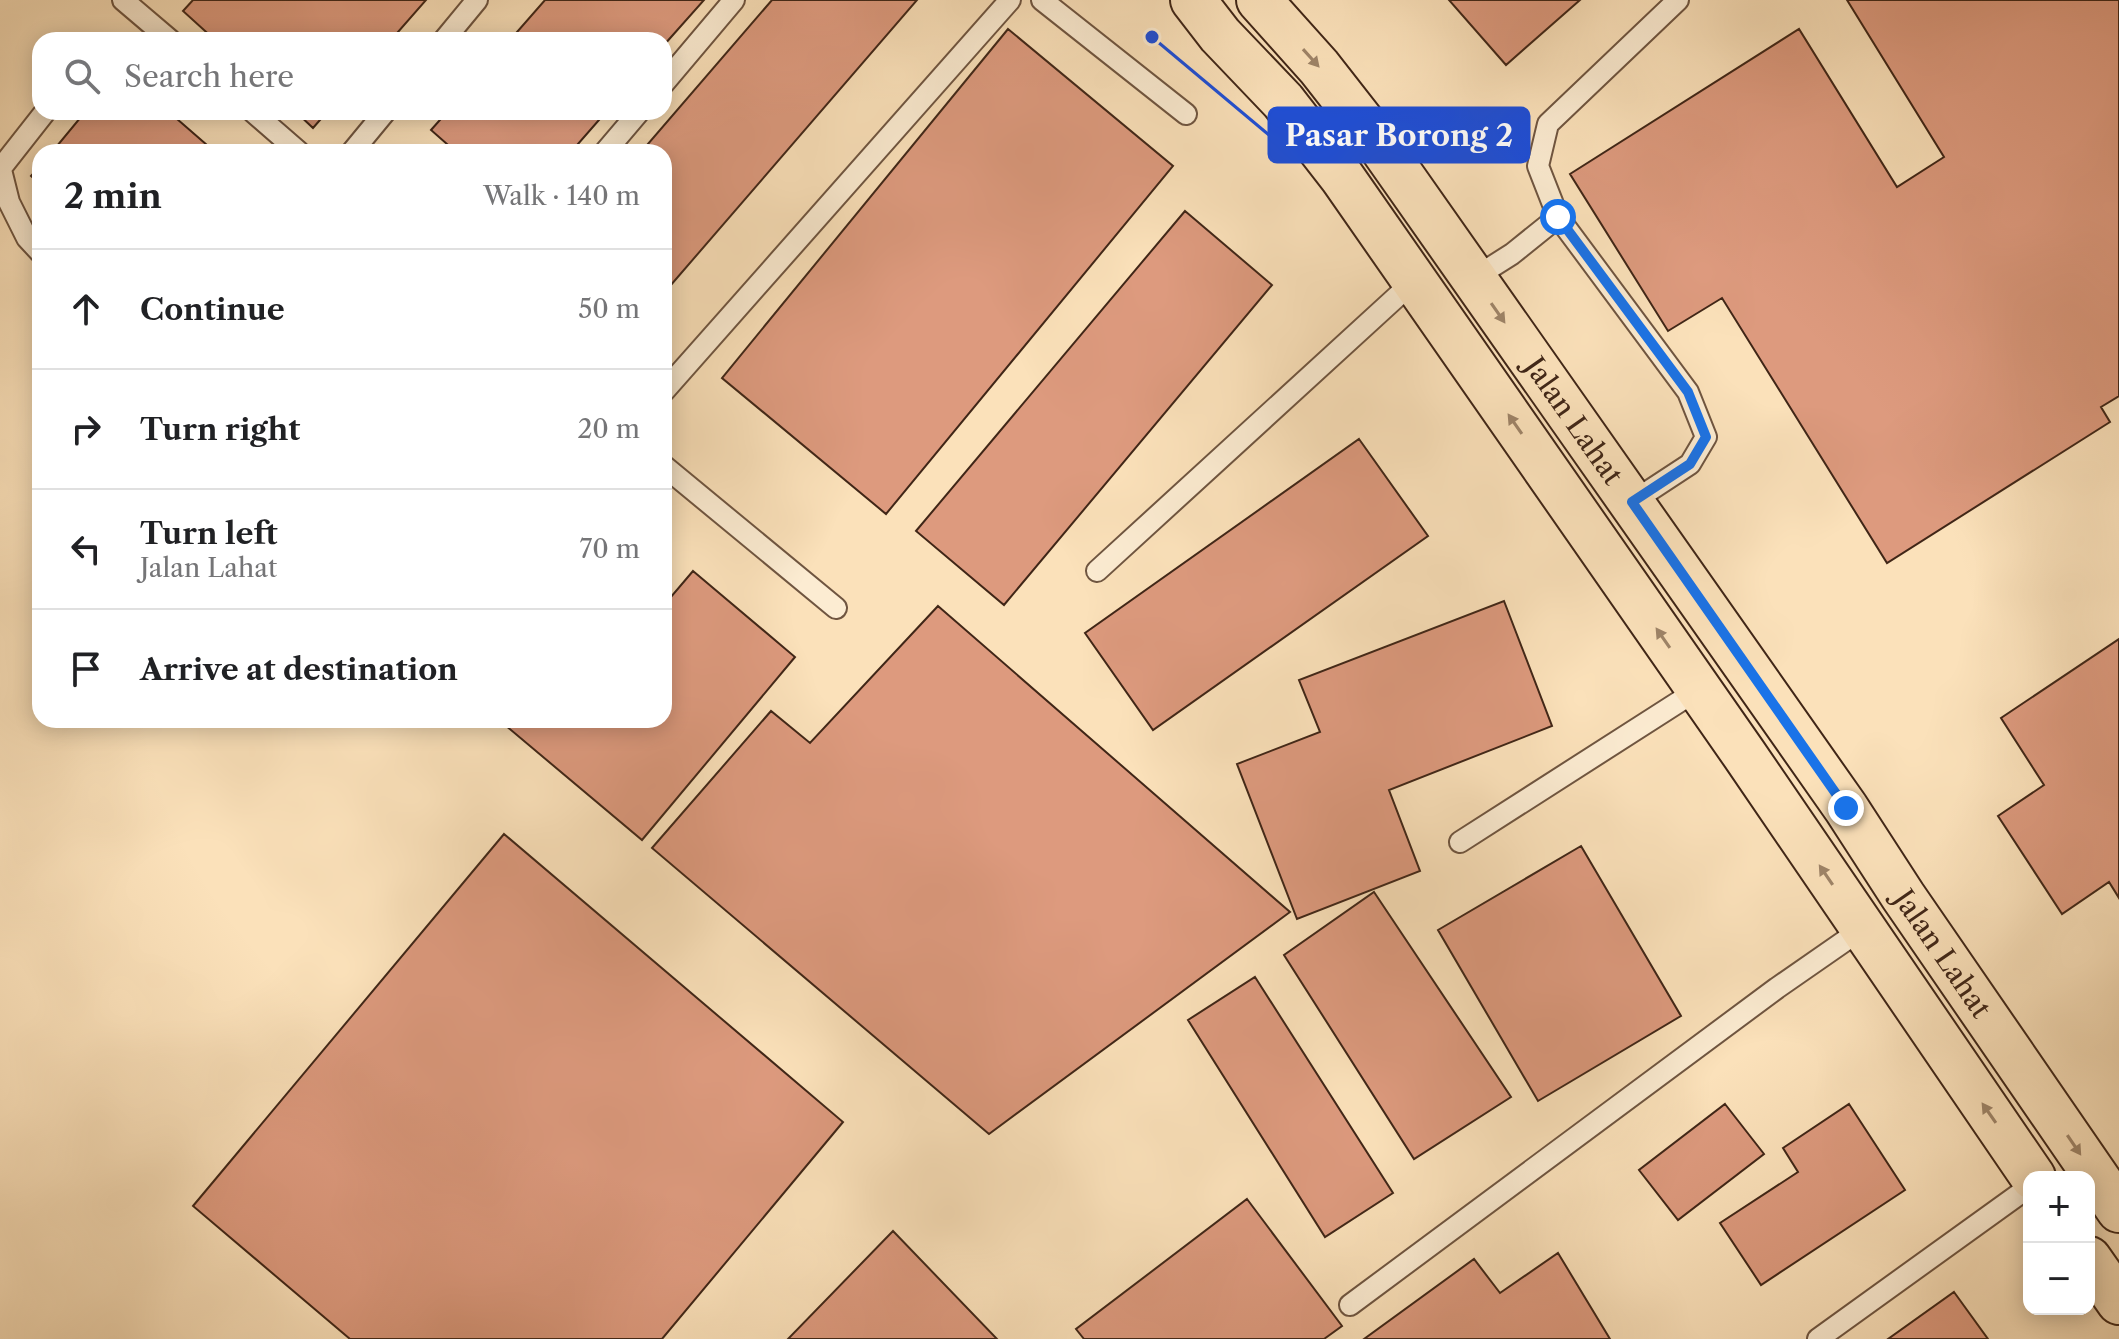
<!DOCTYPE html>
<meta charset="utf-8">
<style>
:root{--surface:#fff;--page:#f6f6f6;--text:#202124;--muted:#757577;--line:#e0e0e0}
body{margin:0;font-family:"Libre Caslon Text",serif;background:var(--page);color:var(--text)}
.controls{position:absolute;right:24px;bottom:24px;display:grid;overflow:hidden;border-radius:16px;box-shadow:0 4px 20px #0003}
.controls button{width:72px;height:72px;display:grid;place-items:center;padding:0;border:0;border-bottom:2px solid var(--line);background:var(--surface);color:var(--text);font:40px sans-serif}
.stop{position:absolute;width:24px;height:24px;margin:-18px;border:6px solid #1a73e8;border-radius:50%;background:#fff}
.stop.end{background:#1a73e8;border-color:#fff;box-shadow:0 2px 8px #0008}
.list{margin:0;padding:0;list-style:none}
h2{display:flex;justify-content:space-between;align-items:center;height:104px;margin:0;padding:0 32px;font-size:34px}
h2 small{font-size:26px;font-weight:400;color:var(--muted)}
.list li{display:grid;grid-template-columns:52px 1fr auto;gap:24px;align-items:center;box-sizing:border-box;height:120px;padding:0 32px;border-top:2px solid var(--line)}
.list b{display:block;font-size:30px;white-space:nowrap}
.list p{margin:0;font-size:26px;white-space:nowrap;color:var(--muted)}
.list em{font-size:26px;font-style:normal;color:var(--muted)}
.icon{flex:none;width:44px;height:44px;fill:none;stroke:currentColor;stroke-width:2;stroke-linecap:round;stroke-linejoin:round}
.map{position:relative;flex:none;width:2119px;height:1339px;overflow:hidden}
.search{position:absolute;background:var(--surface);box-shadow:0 4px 20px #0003;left:32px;top:32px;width:640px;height:88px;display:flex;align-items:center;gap:20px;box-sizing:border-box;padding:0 28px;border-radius:24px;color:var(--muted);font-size:30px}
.panel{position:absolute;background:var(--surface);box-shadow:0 4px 20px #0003;left:32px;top:144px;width:640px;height:584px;border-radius:24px}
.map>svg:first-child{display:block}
</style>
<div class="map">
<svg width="2119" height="1339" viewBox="0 0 2119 1339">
<rect width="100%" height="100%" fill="#fbe1ba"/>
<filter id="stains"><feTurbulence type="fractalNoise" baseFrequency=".0025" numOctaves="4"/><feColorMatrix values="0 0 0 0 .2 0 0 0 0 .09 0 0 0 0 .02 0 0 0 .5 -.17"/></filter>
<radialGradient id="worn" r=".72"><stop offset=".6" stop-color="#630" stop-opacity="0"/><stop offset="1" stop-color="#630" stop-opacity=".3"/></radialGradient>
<path fill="#dd9a7e" stroke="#402617" stroke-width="2" d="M193,0h233l-35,40h-176l-32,-29z
M545,0h159l-40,45v-5h-154z
M772,0h145l-253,293v-141h-23z
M1449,0h131l-74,65z
M1847,0h272v396l-18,11 9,15 -223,141 -165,-265 -54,33 -98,-157 229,-145 98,158 47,-30z
M1008,29l165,137 -287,348 -164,-136z
M85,112h84l46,40h-163z
M296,112h31l-14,16z
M447,112h159l-35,40h-115l-25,-22z
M40,166v18l-9,-8z
M1185,211l87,74 -268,320 -88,-74z
M1359,439l69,97 -275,194 -68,-97z
M693,571l102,86 -153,183 -143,-120h165v-115z
M1504,601l48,125 -163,64 31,81 -123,48 -60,-155 83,-32 -21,-52z
M938,606l352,306 -301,222 -337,-286 119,-137 39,32z
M2119,639v259l-10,-16 -47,32 -64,-98 46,-31 -43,-67z
M504,834l339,288 -181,217h-312l-157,-133z
M1581,846l100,170 -143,85 -100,-171z
M1374,892l137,205 -97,62 -130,-204z
M1255,977l138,216 -68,44 -137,-217z
M1725,1104l39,50 -86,66 -39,-50z
M1849,1104l56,86 -144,95 -41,-62 78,-51 -15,-24z
M1247,1199l95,127 -18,13h-240l-8,-10z
M893,1231l104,108h-209z
M1558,1253l52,86h-246l110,-80 26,34z
M1954,1292l34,47h-100z"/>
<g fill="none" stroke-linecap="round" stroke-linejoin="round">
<g stroke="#6f5540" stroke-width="24">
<path id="service" d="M123,0l47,40
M1042,0l144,114
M444,40l33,-40
M664,83l70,-83
M253,112l46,40
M352,152l33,-40
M605,152l34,-40
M0,166l9,36 18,36 13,14
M1,168l44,-56
M1558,217l130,175 18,45 -16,27 -58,38
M1474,278l38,-24 46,-37 -20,-51 10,-42 130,-124
M664,391l346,-391
M664,466l172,142
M1097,571l317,-290
M1460,842l239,-153
M1350,1305l427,-317 85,-59
M1818,1339l211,-152"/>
</g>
<g stroke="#402617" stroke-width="48">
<g id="primary">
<path d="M1193,0l27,35 63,66 59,76 402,577 289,423"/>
<path id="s1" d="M1259,0l60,67 61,78 466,663 57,88 216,314"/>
<path d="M2089,1259l30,43"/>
</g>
</g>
<use href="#service" stroke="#fcecd2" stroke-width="20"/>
<use href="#primary" stroke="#fbe1ba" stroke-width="44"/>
</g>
<defs><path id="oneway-solid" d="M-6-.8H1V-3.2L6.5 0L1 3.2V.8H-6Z" transform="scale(2)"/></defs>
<g fill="#9e8468">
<use href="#oneway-solid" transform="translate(1311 58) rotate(48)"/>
<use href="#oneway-solid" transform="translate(1498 313) rotate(55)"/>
<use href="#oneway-solid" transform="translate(1515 424) rotate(-125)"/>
<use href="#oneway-solid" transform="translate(1663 638) rotate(-125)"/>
<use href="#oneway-solid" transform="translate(1826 875) rotate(-124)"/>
<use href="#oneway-solid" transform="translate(1989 1113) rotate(-125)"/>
<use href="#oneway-solid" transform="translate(2074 1145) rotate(56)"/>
</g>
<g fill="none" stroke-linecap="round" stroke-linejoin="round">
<path stroke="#1a73e8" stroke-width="10" d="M1558,217l130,175 18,45 -16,27 -58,38 214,306"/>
</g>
<g text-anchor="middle" stroke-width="7" stroke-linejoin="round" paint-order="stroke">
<g font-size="28" fill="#402617" stroke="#fcecd2">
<text dy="10" stroke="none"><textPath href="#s1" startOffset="526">Jalan Lahat</textPath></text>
<text dy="10" stroke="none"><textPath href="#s1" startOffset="1174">Jalan Lahat</textPath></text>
</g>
</g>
<path fill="none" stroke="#1d4ed8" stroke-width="3" d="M1152 37L1269 135"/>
<circle fill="#1d4ed8" stroke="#fcecd2" stroke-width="3" cx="1152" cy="37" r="8"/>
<rect fill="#1d4ed8" stroke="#1d4ed8" stroke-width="3" x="1269" y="108" width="260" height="54" rx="8"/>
<g font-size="30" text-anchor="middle" font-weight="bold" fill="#fff">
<text x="1399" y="146">Pasar Borong 2</text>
</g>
<rect width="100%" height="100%" filter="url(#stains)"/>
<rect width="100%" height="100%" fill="url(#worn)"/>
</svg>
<div class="controls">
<button>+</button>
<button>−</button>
</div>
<div class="stop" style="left:1558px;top:217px"></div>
<div class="stop end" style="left:1846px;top:808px"></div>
<div class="search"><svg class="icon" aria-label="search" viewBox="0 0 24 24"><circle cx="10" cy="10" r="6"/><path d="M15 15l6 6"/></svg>Search here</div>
<section class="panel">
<h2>2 min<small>Walk · 140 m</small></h2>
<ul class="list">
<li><svg class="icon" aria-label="ahead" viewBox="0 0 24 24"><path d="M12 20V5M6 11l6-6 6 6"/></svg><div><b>Continue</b></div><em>50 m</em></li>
<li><svg class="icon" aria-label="right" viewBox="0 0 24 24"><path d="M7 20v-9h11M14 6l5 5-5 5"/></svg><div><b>Turn right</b></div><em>20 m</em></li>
<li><svg class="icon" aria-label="left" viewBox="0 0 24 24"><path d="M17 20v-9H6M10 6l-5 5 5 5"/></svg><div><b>Turn left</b><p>Jalan Lahat</p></div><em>70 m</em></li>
<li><svg class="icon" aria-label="arrive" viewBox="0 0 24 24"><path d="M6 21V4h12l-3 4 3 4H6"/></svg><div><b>Arrive at destination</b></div></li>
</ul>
</section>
</div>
